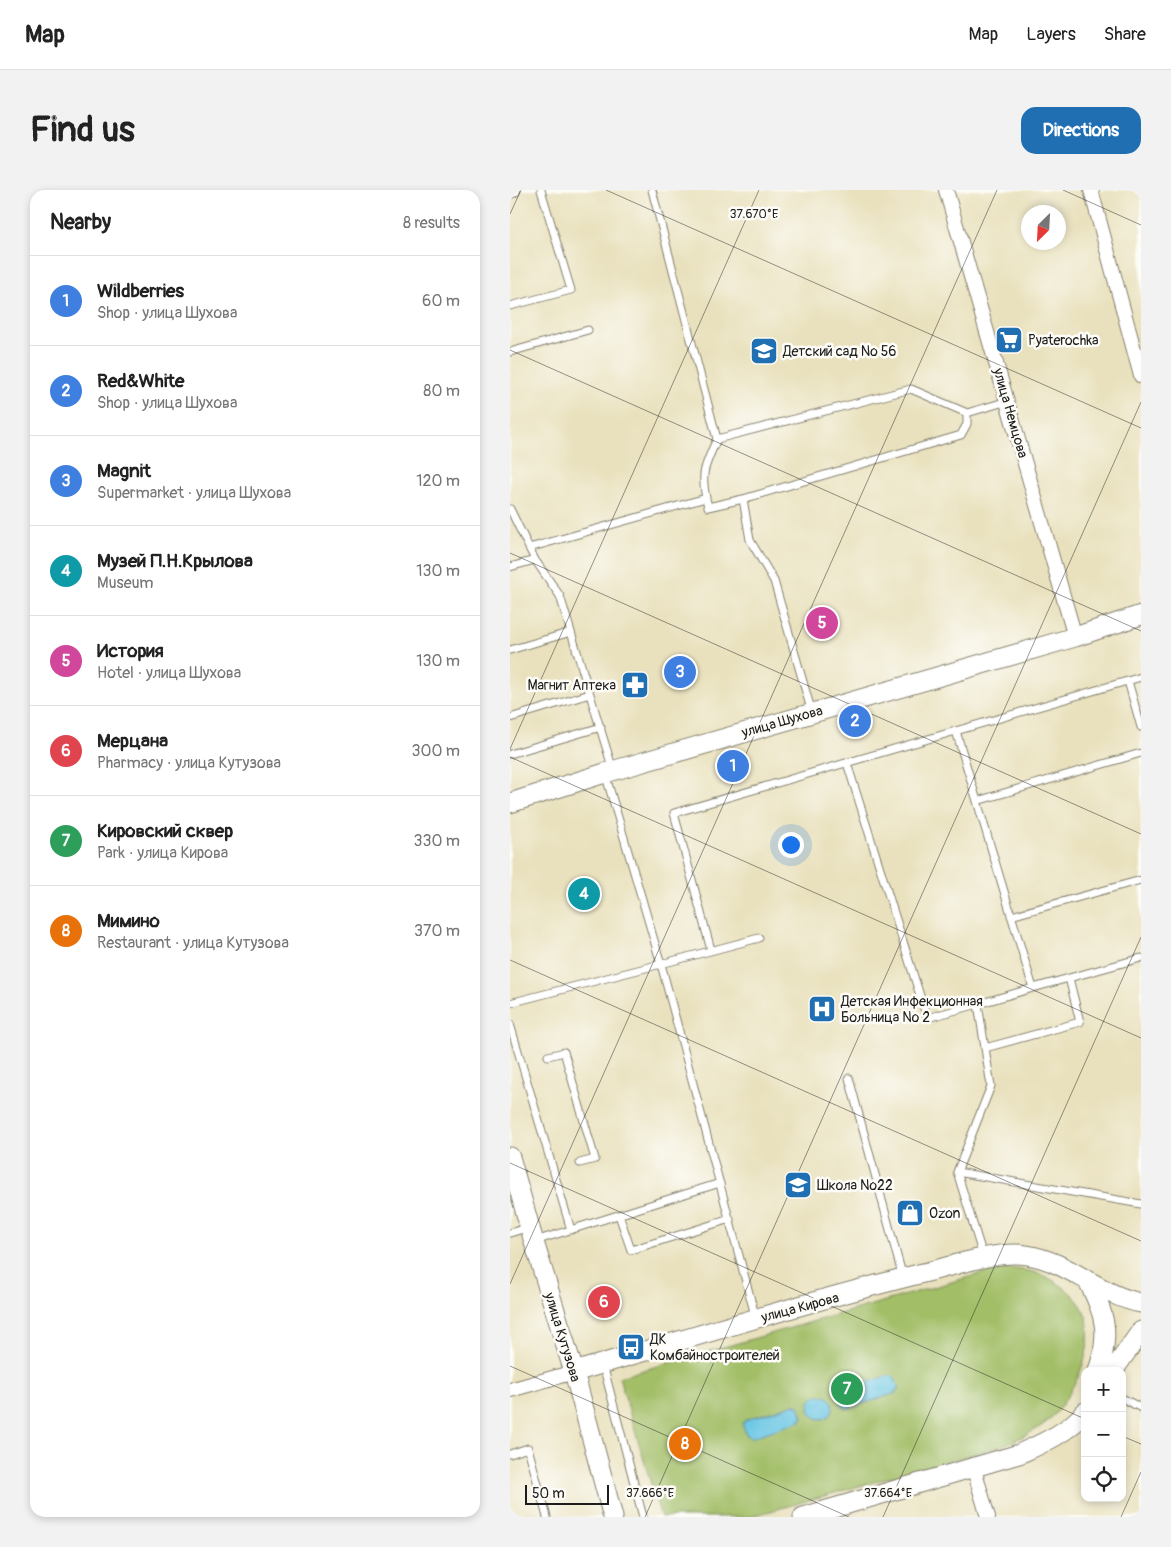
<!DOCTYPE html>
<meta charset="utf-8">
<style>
:root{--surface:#fff;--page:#f2f2f2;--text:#222;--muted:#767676;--line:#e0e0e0;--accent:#1f6fb2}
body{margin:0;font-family:Pangolin,sans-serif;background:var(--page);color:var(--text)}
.controls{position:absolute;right:15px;bottom:15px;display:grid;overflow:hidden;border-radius:10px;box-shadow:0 2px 8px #0003}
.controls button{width:45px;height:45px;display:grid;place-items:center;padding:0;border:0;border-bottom:1px solid var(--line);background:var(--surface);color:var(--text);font:25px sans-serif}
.compass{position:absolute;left:511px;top:15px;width:45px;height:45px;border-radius:50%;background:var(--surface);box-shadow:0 2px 8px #0003;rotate:204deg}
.scale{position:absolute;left:15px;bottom:12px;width:84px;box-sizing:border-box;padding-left:5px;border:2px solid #1c1c1c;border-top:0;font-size:14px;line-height:18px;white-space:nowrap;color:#1c1c1c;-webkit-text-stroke:4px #fdfcf7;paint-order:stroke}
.you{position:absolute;left:280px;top:654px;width:18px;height:18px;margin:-12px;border:4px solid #fff;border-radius:50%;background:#1a73e8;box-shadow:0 0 0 8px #1a73e833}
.badge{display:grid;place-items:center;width:32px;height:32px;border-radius:50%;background:var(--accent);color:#fff;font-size:16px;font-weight:700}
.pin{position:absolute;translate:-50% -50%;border:2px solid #fff;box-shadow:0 1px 5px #0006}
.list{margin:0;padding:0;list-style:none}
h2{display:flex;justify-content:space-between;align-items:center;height:65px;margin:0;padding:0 20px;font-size:21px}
h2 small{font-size:16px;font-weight:400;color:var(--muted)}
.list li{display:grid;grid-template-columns:32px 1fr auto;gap:15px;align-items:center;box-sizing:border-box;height:90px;padding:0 20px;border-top:1px solid var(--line)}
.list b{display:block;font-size:19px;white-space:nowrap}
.list p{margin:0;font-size:16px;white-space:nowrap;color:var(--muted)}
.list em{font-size:16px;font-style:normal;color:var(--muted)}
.icon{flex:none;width:28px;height:28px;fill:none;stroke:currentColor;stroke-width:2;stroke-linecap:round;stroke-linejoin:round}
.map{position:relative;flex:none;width:631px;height:1327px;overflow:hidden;border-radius:15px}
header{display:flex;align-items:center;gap:30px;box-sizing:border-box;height:70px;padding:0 25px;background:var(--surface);border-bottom:1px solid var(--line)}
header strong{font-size:24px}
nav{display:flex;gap:28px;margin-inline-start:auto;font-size:18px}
.intro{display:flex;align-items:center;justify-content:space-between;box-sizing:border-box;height:120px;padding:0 30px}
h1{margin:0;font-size:35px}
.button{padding:12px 22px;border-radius:15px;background:var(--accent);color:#fff;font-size:18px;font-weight:700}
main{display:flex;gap:30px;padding:0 30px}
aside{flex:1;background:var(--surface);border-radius:15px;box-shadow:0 2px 8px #0003}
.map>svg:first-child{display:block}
</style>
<header>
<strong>Map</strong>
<nav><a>Map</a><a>Layers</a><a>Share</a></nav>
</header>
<div class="intro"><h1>Find us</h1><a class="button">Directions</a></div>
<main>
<aside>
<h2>Nearby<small>8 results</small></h2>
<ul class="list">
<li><span class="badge" style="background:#3f7fe0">1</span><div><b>Wildberries</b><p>Shop · улица Шухова</p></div><em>60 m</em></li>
<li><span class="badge" style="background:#3f7fe0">2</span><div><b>Red&amp;White</b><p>Shop · улица Шухова</p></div><em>80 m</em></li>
<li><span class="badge" style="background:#3f7fe0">3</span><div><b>Magnit</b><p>Supermarket · улица Шухова</p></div><em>120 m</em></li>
<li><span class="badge" style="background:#0f9aa8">4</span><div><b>Музей П.Н.Крылова</b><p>Museum</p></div><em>130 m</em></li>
<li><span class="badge" style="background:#d1479c">5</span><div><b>История</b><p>Hotel · улица Шухова</p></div><em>130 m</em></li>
<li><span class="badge" style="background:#e0444e">6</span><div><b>Мерцана</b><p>Pharmacy · улица Кутузова</p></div><em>300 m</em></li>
<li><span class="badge" style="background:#2e9e5b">7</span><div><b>Кировский сквер</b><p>Park · улица Кирова</p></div><em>330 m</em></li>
<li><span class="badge" style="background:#e8710a">8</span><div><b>Мимино</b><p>Restaurant · улица Кутузова</p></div><em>370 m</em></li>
</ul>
</aside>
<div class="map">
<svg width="631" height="1327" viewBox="0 0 631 1327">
<rect width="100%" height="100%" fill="#fdfcf7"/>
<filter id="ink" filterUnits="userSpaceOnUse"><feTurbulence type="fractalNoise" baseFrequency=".02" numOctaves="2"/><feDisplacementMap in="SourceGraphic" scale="10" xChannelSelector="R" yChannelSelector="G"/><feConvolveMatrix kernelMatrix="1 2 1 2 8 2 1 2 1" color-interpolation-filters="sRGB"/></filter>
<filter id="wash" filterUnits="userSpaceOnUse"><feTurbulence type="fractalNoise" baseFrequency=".0096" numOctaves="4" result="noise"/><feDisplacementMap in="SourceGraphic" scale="20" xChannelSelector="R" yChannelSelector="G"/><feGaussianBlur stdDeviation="1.12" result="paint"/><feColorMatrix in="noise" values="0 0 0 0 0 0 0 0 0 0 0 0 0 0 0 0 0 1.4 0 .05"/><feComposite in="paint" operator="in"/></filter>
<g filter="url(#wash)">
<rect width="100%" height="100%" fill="#e9e1bd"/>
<path fill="#a2be66" stroke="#5f6d41" d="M487,1079c9,1 19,-1 27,1 23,3 55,23 62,46 6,20 0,44 -9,63 -8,14 -15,29 -28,41 -15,13 -32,19 -50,27l-250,70h-88l-42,-140z"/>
<path fill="#66c5e4" stroke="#417080" d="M380,1185l1,2 3,-1 5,13 -4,1 1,3 -50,16 -1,-3 -3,1 -4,-13 2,-1v-2z
M299 1217a12 12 0 1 1 24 0a12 12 0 1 1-24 0Z
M285,1214l1,2 3,-1 4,13 -3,1 1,2 -51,17 -1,-3 -2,1 -5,-13 3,-1v-2z"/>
</g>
<g filter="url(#ink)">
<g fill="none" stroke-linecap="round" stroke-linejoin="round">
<g stroke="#827e6c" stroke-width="9">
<path id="lane" d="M142,0l65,249c-14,30 -17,36 -9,68l35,-8 7,41 24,41 38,132
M0,116l61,-16 -30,-100
M0,162l78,-22
M207,249l194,-50 56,24
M233,309l218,-64 6,-11v-11l41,-12
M0,319l25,51 25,36 53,174
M19,358l177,-50
M0,377l25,-7
M0,460l61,-18
M618,491l13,46
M0,528l80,-24
M446,541l77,257 108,-30
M0,564l91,-27
M337,573l80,255 51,-14
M95,583l56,191 98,-26
M467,611l164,-48
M501,726l130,-36
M201,760l-37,-137 467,-136
M0,813l151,-39 95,355
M0,834l61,206
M475,858l95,-26 -11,-44
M38,866l16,-4 31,107 -15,4
M339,888l54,200
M447,982l184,32
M109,1025l12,35 99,-31
M0,1043l19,-6
M25,1051l185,-58
M473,1066l-26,-84 34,-86 -13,-82 55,-16
M93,1175l40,152
M612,1208l19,10
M0,1264l18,-6 19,69"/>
</g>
<g stroke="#827e6c" stroke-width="16">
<path id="street" d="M436,0l129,447
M581,0l50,186
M0,1l3,-1
M0,1200l64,-18
M463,1276l15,51"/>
</g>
<g stroke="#827e6c" stroke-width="21">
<path id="secondary" d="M0,613l95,-30 470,-136 66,-22
M0,967l24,85 40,130 39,145
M579,1093c17,33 21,52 9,88
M603,1181l28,-40
M64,1182c116,-34 232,-70 349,-99 30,-7 74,-23 104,-18 41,6 72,40 114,48
M293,1327l216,-63c22,-10 50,-22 66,-42"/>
</g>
<use href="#lane" stroke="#fff" stroke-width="7"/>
<use href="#street" stroke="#fff" stroke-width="14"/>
<use href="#secondary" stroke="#fff" stroke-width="19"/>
</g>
</g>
<path fill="none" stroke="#1c1c1c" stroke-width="1" stroke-opacity="0.45" d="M96,0l535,238M553,0l78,35M0,24l11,-24M0,160l631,281M0,363l631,281M0,559l249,-559M0,567l631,281M0,770l631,281M0,973l575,256M0,1094l487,-1094M0,1176l339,151M612,1246l19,8M135,1327l496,-1115M373,1327l258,-580M611,1327l20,-45"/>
<defs>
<g id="supermarket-square" transform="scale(1.4375)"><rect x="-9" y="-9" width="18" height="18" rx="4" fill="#1f6fb2" stroke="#fdfcf7"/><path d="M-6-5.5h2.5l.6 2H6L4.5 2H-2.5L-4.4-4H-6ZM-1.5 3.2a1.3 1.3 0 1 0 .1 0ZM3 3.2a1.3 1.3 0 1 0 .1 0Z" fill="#fff"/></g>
<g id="school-square" transform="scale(1.4375)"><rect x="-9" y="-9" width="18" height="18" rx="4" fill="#1f6fb2" stroke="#fdfcf7"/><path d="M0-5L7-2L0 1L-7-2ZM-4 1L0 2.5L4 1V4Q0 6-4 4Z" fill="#fff"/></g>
<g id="pharmacy-square" transform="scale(1.4375)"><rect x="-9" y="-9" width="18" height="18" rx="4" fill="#1f6fb2" stroke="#fdfcf7"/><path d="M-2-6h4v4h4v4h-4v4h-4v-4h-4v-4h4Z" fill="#fff"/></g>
<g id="hospital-square" transform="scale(1.4375)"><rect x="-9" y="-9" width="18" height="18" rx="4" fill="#1f6fb2" stroke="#fdfcf7"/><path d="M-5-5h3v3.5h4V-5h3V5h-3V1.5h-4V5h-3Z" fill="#fff"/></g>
<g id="shop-square" transform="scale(1.4375)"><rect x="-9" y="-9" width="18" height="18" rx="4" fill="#1f6fb2" stroke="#fdfcf7"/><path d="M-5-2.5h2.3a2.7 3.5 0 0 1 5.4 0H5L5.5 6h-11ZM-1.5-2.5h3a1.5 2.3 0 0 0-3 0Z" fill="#fff"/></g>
<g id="bus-square" transform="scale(1.4375)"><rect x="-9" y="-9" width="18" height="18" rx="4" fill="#1f6fb2" stroke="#fdfcf7"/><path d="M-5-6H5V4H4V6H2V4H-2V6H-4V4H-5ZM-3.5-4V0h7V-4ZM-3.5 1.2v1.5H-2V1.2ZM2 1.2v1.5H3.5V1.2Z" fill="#fff"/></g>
</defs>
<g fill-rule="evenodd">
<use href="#supermarket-square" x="499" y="150"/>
<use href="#school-square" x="254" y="161"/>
<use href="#pharmacy-square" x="125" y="495"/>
<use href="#hospital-square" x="312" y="819"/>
<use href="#school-square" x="288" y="995"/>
<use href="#shop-square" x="400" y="1023"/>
<use href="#bus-square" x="121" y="1157"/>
</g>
<g text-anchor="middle" stroke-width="5" stroke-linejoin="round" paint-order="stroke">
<g font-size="14" fill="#1c1c1c" stroke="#fdfcf7" text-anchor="start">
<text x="518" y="155">Pyaterochka</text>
<text x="273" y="166">Детский сад № 56</text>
<text x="106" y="500" text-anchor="end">Магнит Аптека</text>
<text x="331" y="816">Детская Инфекционная<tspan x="331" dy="16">Больница № 2</tspan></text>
<text x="307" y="1000">Школа №22</text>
<text x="419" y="1028">Ozon</text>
<text x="140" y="1154">ДК<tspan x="140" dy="16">Комбайностроителей</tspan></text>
</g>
<g font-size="14" fill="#1c1c1c" stroke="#fdfcf7">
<text transform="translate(501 223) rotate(74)" y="5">улица Немцова</text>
<text transform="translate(272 531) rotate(-16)" y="5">улица Шухова</text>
<text transform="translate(290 1117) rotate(-15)" y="5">улица Кирова</text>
<text transform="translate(53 1147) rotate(73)" y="5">улица Кутузова</text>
</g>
</g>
<g font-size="12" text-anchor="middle" fill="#1c1c1c" stroke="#fdfcf7" stroke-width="5" stroke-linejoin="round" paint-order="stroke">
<text x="244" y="28">37.670°E</text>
<text x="140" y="1307">37.666°E</text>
<text x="378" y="1307">37.664°E</text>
</g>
</svg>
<div class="controls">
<button>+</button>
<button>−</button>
<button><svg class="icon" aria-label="locate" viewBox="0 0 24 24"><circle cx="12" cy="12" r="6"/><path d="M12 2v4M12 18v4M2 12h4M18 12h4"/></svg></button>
</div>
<svg class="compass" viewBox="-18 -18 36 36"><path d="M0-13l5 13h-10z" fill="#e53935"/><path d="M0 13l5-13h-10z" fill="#767676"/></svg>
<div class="scale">50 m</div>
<div class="you"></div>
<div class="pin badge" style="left:223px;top:576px;background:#3f7fe0">1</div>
<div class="pin badge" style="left:345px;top:531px;background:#3f7fe0">2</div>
<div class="pin badge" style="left:170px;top:482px;background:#3f7fe0">3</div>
<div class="pin badge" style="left:74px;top:704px;background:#0f9aa8">4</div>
<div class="pin badge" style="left:312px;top:433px;background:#d1479c">5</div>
<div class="pin badge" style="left:94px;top:1112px;background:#e0444e">6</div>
<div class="pin badge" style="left:337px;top:1199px;background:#2e9e5b">7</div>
<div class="pin badge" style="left:175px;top:1254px;background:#e8710a">8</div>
</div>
</main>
